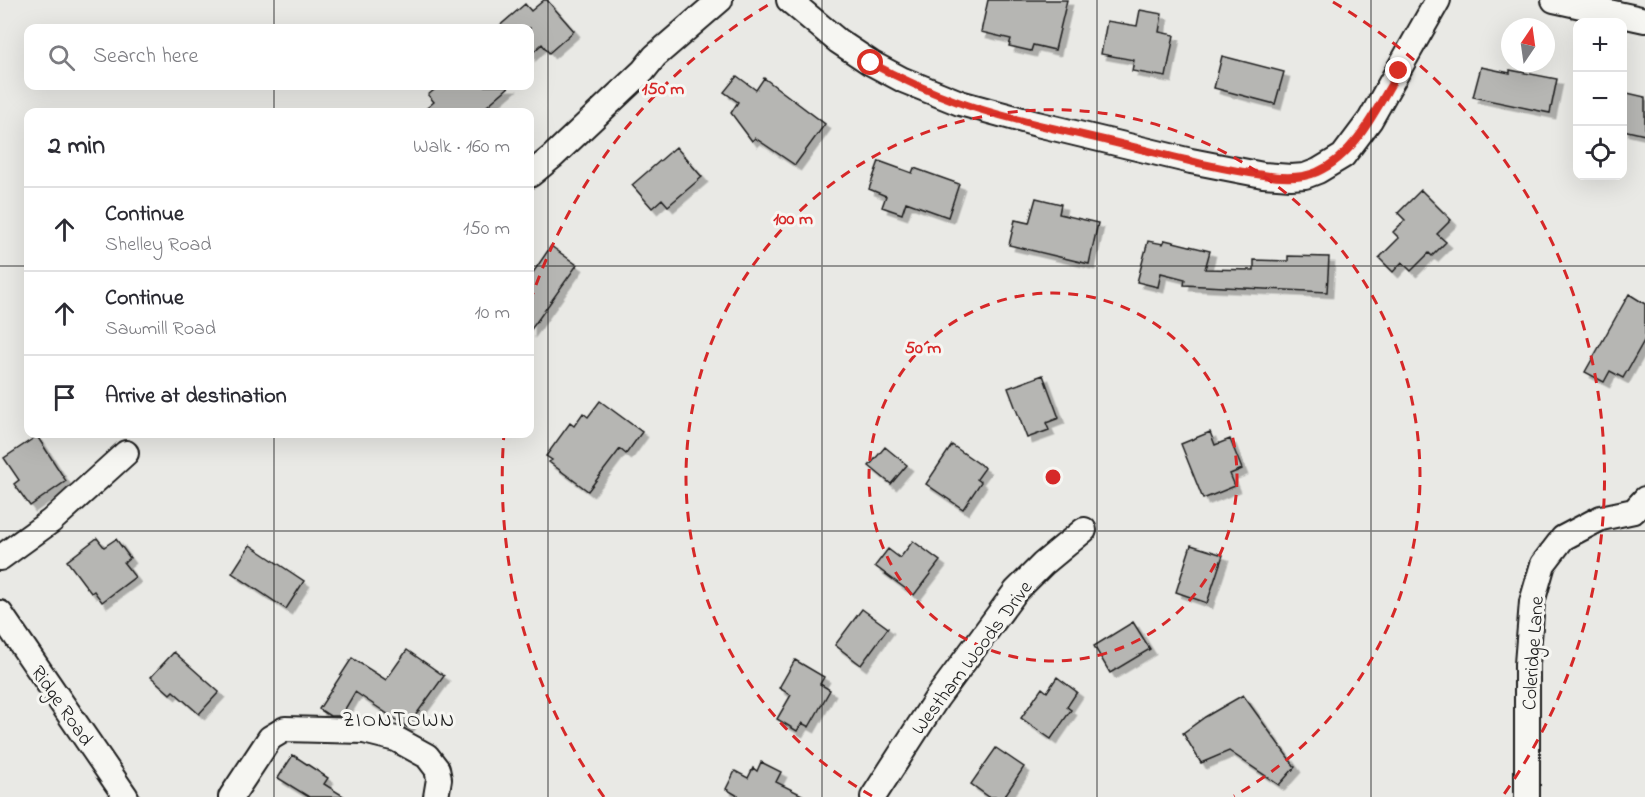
<!DOCTYPE html>
<meta charset="utf-8">
<style>
:root{--surface:#fff;--page:#f7f7f7;--text:#2b2b33;--muted:#7c7c81;--line:#e1e1e2}
body{margin:0;font-family:"Indie Flower",sans-serif;background:var(--page);color:var(--text)}
.controls{position:absolute;right:18px;top:18px;display:grid;overflow:hidden;border-radius:12px;box-shadow:0 6px 24px #0002}
.controls button{width:54px;height:54px;display:grid;place-items:center;padding:0;border:0;border-bottom:2px solid var(--line);background:var(--surface);color:var(--text);font:30px sans-serif}
.compass{position:absolute;left:1501px;top:18px;width:54px;height:54px;border-radius:50%;background:var(--surface);box-shadow:0 6px 24px #0002;rotate:13deg}
.stop{position:absolute;width:18px;height:18px;margin:-14px;border:4px solid #d93025;border-radius:50%;background:#fff}
.stop.end{background:#d93025;border-color:#fff;box-shadow:0 2px 6px #0008}
.list{margin:0;padding:0;list-style:none}
h2{display:flex;justify-content:space-between;align-items:center;height:78px;margin:0;padding:0 24px;font-size:26px}
h2 small{font-size:20px;font-weight:400;color:var(--muted)}
.list li{display:grid;grid-template-columns:39px 1fr auto;gap:18px;align-items:center;box-sizing:border-box;height:84px;padding:0 24px;border-top:2px solid var(--line)}
.list b{display:block;font-size:22px;white-space:nowrap}
.list p{margin:0;font-size:20px;white-space:nowrap;color:var(--muted)}
.list em{font-size:20px;font-style:normal;color:var(--muted)}
.icon{flex:none;width:33px;height:33px;fill:none;stroke:currentColor;stroke-width:2;stroke-linecap:round;stroke-linejoin:round}
.map{position:relative;flex:none;width:1645px;height:797px;overflow:hidden}
.search{position:absolute;background:var(--surface);box-shadow:0 6px 24px #0002;left:24px;top:24px;width:510px;height:66px;display:flex;align-items:center;gap:15px;box-sizing:border-box;padding:0 21px;border-radius:12px;color:var(--muted);font-size:22px}
.panel{position:absolute;background:var(--surface);box-shadow:0 6px 24px #0002;left:24px;top:108px;width:510px;height:330px;border-radius:12px}
.map>svg:first-child{display:block}
</style>
<div class="map">
<svg width="1645" height="797" viewBox="0 0 1645 797">
<defs>
<filter id="shadow"><feDropShadow dx="5.5" dy="5.5" stdDeviation="0" flood-color="#0004"/></filter>
</defs>
<rect width="100%" height="100%" fill="#e9e9e5"/>
<filter id="ink" filterUnits="userSpaceOnUse"><feTurbulence type="fractalNoise" baseFrequency=".0167" numOctaves="2"/><feDisplacementMap in="SourceGraphic" scale="12" xChannelSelector="R" yChannelSelector="G"/><feConvolveMatrix kernelMatrix="1 2 1 2 8 2 1 2 1" color-interpolation-filters="sRGB"/></filter>
<g filter="url(#ink)">
<path fill="#b6b6b3" stroke="#1c1c1c" stroke-width="1.5" filter="url(#shadow)" d="M544,0h3l27,31 -25,22 -7,-9 -12,11v-27h-33l28,-24 6,7z
M988,0h79l-12,50 -22,-5 -2,6 -22,-5 2,-7 -30,-7z
M1140,10l22,4 -3,18 15,3 -8,42 -34,-6 2,-11 -33,-6 6,-33 30,5z
M1222,56l62,16 -9,32 -61,-16z
M1481,67l29,6v-3l47,9 -7,34 -77,-16z
M737,76l19,14 8,-12 61,46 -30,41 -40,-27 -3,3 -21,-28 7,-11 -14,-10z
M439,86h71l-30,26h-58l12,-10 -6,-7z
M1623,92l22,5v38l-22,-5z
M676,147l26,30 -34,29 -6,-7 -10,9 -20,-23z
M879,161l33,12 2,-5 45,16 -11,33 -42,-15 -4,12 -20,-7 4,-11 -17,-7z
M1421,190l30,30 -14,14 9,8 -14,14 -3,-3 -18,18 -9,-9 -9,10 -14,-14 20,-20 -6,-6 12,-12 -7,-7z
M1036,198l25,6 -2,10 39,9 -9,41 -80,-19 6,-25 14,3z
M1165,240l45,11 -5,18 49,1v-10l34,1v-5l41,1 -2,35 -143,-7 1,-6 -24,-6 -3,14 -21,-5 11,-41 15,3z
M551,246l26,19 -47,66v-54z
M1629,294l16,10v35l-22,39 -13,-7 -6,11 -19,-10z
M1043,375l16,43 -13,5 3,7 -22,8 -19,-50z
M600,401l42,31 -16,22 -6,-5 -32,42 -39,-29 3,-2 -6,-4 24,-33 4,3 9,-13 5,4z
M1210,432l5,13 15,-6 12,30 -12,5 5,12 -32,13 -22,-55z
M37,436l29,45 -36,25 -16,-22 5,-4 -15,-22z
M952,445l33,23 -8,11 4,3 -18,27 -37,-25z
M885,447l22,18 -16,19 -22,-18z
M97,538l7,9 12,-8 14,19 -6,5 11,14 -33,25 -8,-11 -3,2 -24,-32z
M913,541l27,20 -26,34 -39,-29 13,-17 12,9z
M250,545l54,36 -18,28 -54,-36z
M1191,545l32,10 -16,48 -31,-11z
M862,609l26,19 -27,37 -26,-20z
M1133,622l17,27 -40,24 -16,-27z
M407,650l37,26 -37,51 -52,-35 -14,24h-11l-11,-7 33,-51 34,22z
M174,652l45,40 -20,22 -26,-23 -3,3 -19,-17z
M795,660l29,17 -4,7 10,6 -21,37 -7,-4 -5,8 -20,-12 14,-24 -12,-7z
M1057,677l20,15 -10,15 4,3 -20,29 -30,-21 21,-30 5,4z
M1243,695l52,72 -16,18 -50,-34 -28,12 -18,-30 22,-16z
M996,748l28,19 -20,30h-15l-18,-13z
M293,755l35,23 -4,6 21,13h-36l-31,-19z
M761,762l20,10 -5,10 30,15h-69l1,-1 -12,-7 9,-18 13,7 5,-10 4,3z"/>
<g fill="none" stroke-linecap="round" stroke-linejoin="round">
<g stroke="#1c1c1c" stroke-width="28">
<path id="minor" d="M789,0l49,41 33,22 32,17 57,23 77,21 154,37 72,14 28,2 14,-1 13,-5 25,-15 27,-36 68,-120
M1554,0l91,20
M530,175l22,-18 91,-86 12,-15 65,-56
M0,558l51,-37 75,-68
M0,613l126,184
M231,797l39,-59 15,-9 79,2 32,8 31,17 10,13 2,10 -3,18
M873,797l64,-99 79,-107 27,-27 41,-34
M1527,797v-133l5,-62 11,-38 20,-26 38,-20 33,-7 11,-12"/>
</g>
<use href="#minor" stroke="#f6f6f2" stroke-width="24"/>
</g>
</g>
<g fill="none" stroke-linecap="round" stroke-linejoin="round" filter="url(#ink)">
<path stroke="#d93025" stroke-width="8" d="M871,63c28,15 57,28 87,39 48,17 100,27 150,39 51,12 103,27 155,34 18,3 38,4 54,-3 40,-18 60,-65 82,-101"/>
</g>
<path fill="none" stroke="#1c1c1c" stroke-width="1.5" stroke-opacity="0.55" d="M274,0v28M548,0v797M822,0v797M1097,0v797M1371,0v797M274,86v26M0,266h28M530,266h1115M274,434v363M0,531h1645"/>
<g fill="none" stroke="#d62828" stroke-width="3" stroke-dasharray="10 8">
<circle cx="1053" cy="477" r="184"/>
<path d="M872 796A367 367 0 1 1 1234 796"/>
<path d="M604 797A551 551 0 0 1 504 434M530 302A551 551 0 0 1 773 2M1333 2A551 551 0 0 1 1502 797"/>
</g>
<g text-anchor="middle" stroke-width="6" stroke-linejoin="round" paint-order="stroke">
<g font-size="20" fill="#1c1c1c" stroke="#f6f6f2">
<text transform="translate(1532 653) rotate(-86)" y="7">Coleridge Lane</text>
<text transform="translate(971 657) rotate(-53)" y="7">Westham Woods Drive</text>
<text transform="translate(63 705) rotate(55)" y="7">Ridge Road</text>
</g>
<g font-size="21" letter-spacing="1.5" fill="#1c1c1c" stroke="#f6f6f2">
<text x="399" y="726">ZIONTOWN</text>
</g>
</g>
<circle cx="1053" cy="477" r="9" fill="#d62828" stroke="#f6f6f2" stroke-width="3"/>
<g font-size="18" text-anchor="middle" font-weight="bold" fill="#d62828" stroke="#f6f6f2" stroke-width="6" stroke-linejoin="round" paint-order="stroke">
<text x="663" y="94">150 m</text>
<text x="793" y="224">100 m</text>
<text x="923" y="353">50 m</text>
</g>
</svg>
<div class="controls">
<button>+</button>
<button>−</button>
<button><svg class="icon" aria-label="locate" viewBox="0 0 24 24"><circle cx="12" cy="12" r="6"/><path d="M12 2v4M12 18v4M2 12h4M18 12h4"/></svg></button>
</div>
<svg class="compass" viewBox="-18 -18 36 36"><path d="M0-13l5 13h-10z" fill="#e53935"/><path d="M0 13l5-13h-10z" fill="#7c7c81"/></svg>
<div class="stop" style="left:871px;top:63px"></div>
<div class="stop end" style="left:1399px;top:71px"></div>
<div class="search"><svg class="icon" aria-label="search" viewBox="0 0 24 24"><circle cx="10" cy="10" r="6"/><path d="M15 15l6 6"/></svg>Search here</div>
<section class="panel">
<h2>2 min<small>Walk · 160 m</small></h2>
<ul class="list">
<li><svg class="icon" aria-label="ahead" viewBox="0 0 24 24"><path d="M12 20V5M6 11l6-6 6 6"/></svg><div><b>Continue</b><p>Shelley Road</p></div><em>150 m</em></li>
<li><svg class="icon" aria-label="ahead" viewBox="0 0 24 24"><path d="M12 20V5M6 11l6-6 6 6"/></svg><div><b>Continue</b><p>Sawmill Road</p></div><em>10 m</em></li>
<li><svg class="icon" aria-label="arrive" viewBox="0 0 24 24"><path d="M6 21V4h12l-3 4 3 4H6"/></svg><div><b>Arrive at destination</b></div></li>
</ul>
</section>
</div>
